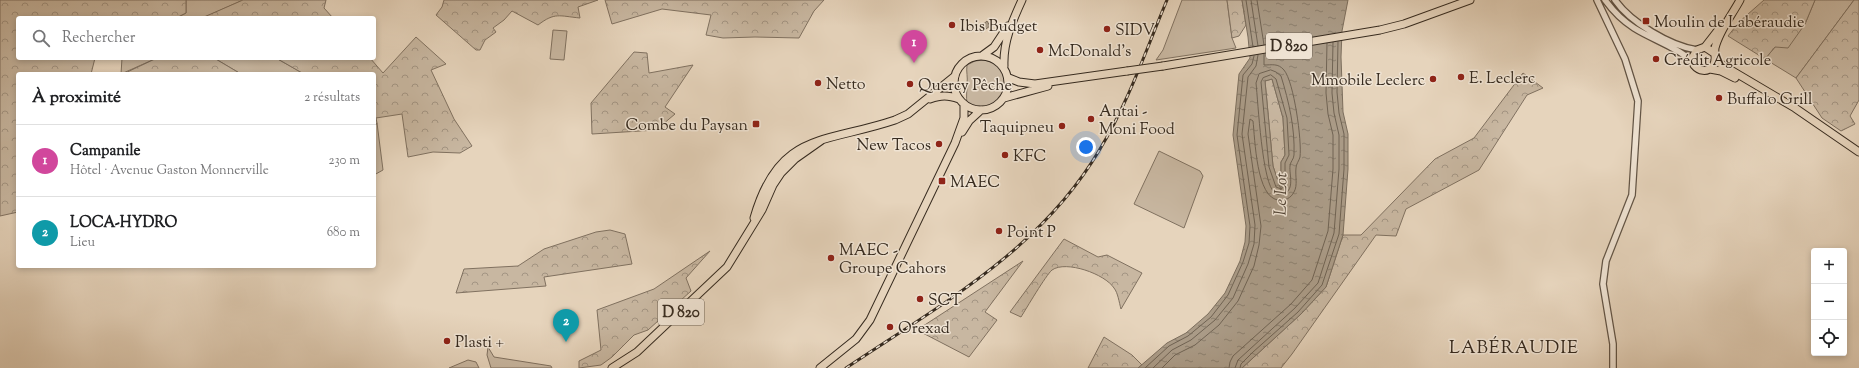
<!DOCTYPE html>
<html lang="fr">
<meta charset="utf-8">
<style>
:root{--surface:#fff;--page:#f2f2f2;--text:#202124;--muted:#757577;--line:#e0e0e0;--accent:#8f2418}
body{margin:0;font-family:"Sorts Mill Goudy",serif;background:var(--page);color:var(--text)}
.controls{position:absolute;right:12px;bottom:12px;display:grid;overflow:hidden;border-radius:4px;box-shadow:0 2px 6px #0003}
.controls button{width:36px;height:36px;display:grid;place-items:center;padding:0;border:0;border-bottom:1px solid var(--line);background:var(--surface);color:var(--text);font:20px sans-serif}
.you{position:absolute;left:1086px;top:147px;width:14px;height:14px;margin:-10px;border:3px solid #fff;border-radius:50%;background:#1a73e8;box-shadow:0 0 0 6px #1a73e833}
.badge{display:grid;place-items:center;width:26px;height:26px;border-radius:50%;background:var(--accent);color:#fff;font-size:13px;font-weight:700}
.pin{position:absolute;translate:-50% -33px;filter:drop-shadow(0 1px 2px #0008)}
.pin::after{content:'';position:absolute;top:21px;width:14px;height:12px;background:inherit;clip-path:polygon(0 0,100% 0,50% 100%)}
.list{margin:0;padding:0;list-style:none}
h2{display:flex;justify-content:space-between;align-items:center;height:52px;margin:0;padding:0 16px;font-size:17px}
h2 small{font-size:13px;font-weight:400;color:var(--muted)}
.list li{display:grid;grid-template-columns:26px 1fr auto;gap:12px;align-items:center;box-sizing:border-box;height:72px;padding:0 16px;border-top:1px solid var(--line)}
.list b{display:block;font-size:15px;white-space:nowrap}
.list p{margin:0;font-size:13px;white-space:nowrap;color:var(--muted)}
.list em{font-size:13px;font-style:normal;color:var(--muted)}
.icon{flex:none;width:22px;height:22px;fill:none;stroke:currentColor;stroke-width:2;stroke-linecap:round;stroke-linejoin:round}
.map{position:relative;flex:none;width:1859px;height:368px;overflow:hidden}
.search{position:absolute;background:var(--surface);box-shadow:0 2px 6px #0003;left:16px;top:16px;width:360px;height:44px;display:flex;align-items:center;gap:10px;box-sizing:border-box;padding:0 14px;border-radius:4px;color:var(--muted);font-size:15px}
.panel{position:absolute;background:var(--surface);box-shadow:0 2px 6px #0003;left:16px;top:72px;width:360px;height:196px;border-radius:4px}
.map>svg:first-child{display:block}
</style>
<div class="map">
<svg width="1859" height="368" viewBox="0 0 1859 368">
<defs>
<pattern id="forest-crowns" width="20" height="18" patternUnits="userSpaceOnUse"><rect width="20" height="18" fill="#c8b7a1"/><path d="M2 6a3 3 0 1 1 6 0M12 15a3 3 0 1 1 6 0" fill="none" stroke="#a39583"/></pattern>
<pattern id="water-ripples" width="26" height="14" patternUnits="userSpaceOnUse"><rect width="26" height="14" fill="#aa9b87"/><path d="M2 4q2-2 4 0t4 0M15 11q2-2 4 0t4 0" fill="none" stroke="#8b7f6e"/></pattern>
</defs>
<rect width="100%" height="100%" fill="#e6d4bc"/>
<filter id="stains"><feTurbulence type="fractalNoise" baseFrequency=".005" numOctaves="4"/><feColorMatrix values="0 0 0 0 .2 0 0 0 0 .09 0 0 0 0 .02 0 0 0 .5 -.17"/></filter>
<radialGradient id="worn" r=".72"><stop offset=".6" stop-color="#630" stop-opacity="0"/><stop offset="1" stop-color="#630" stop-opacity=".3"/></radialGradient>
<path fill="#c8b7a1" stroke="#807160" d="M186,0h57l-38,17 1,1h-30l10,-5z
M1182,0h45l5,38 4,10 -80,12 7,-10z
M1815,0h39l-58,78 -31,-19 10,-12 30,-23z
M553,30l14,1 -3,29 -14,-1z
M122,58h35l-36,16z
M214,58h62l28,16h-63z
M984,60c41,7 19,65 -17,44 -1,-8 0,-12 0,-20 1,-7 -1,-12 0,-19l8,-4z
M377,123l6,47 -9,5v-48z
M1159,151l41,20 3,5 -19,52 -50,-24z
M488,347l6,10 57,9 1,2h-61l-4,-13z
M468,360l8,2 3,6h-30z"/>
<path fill="url(#forest-crowns)" stroke="#807160" d="M0,0h186v13l-10,5h-158v40h77l-4,16h-73v138l-18,4z
M243,0h83l-2,8 9,10 -129,-1z
M444,0h154l-20,7 2,11c-21,-2 -25,-6 -42,7l-26,-14 -8,9 -11,8 3,4 -11,8 -5,10h-4l-40,-35 6,-8z
M605,0h219l-10,11 -15,27 -44,-1 -32,1 -17,-3 5,-20 -49,-6 -50,15z
M1227,0h15l4,25 -7,11 -7,2z
M1764,0h51l-10,24 -17,24 -13,-1 -10,12 -37,-23 11,-14z
M1854,0h5v100l-9,16 5,8 -14,7 -19,-13 -26,-40z
M416,37l30,27 -15,6 23,49 18,27 -12,7 -27,-1 -25,5 -6,-43 -26,4 1,5 -3,4v-53h-70l-28,-16h94l13,15z
M634,52l13,1 2,20 44,-8 -28,42 10,7 -19,16 -64,4 -1,-31z
M157,58h57l27,16h-118z
M1523,73l20,15 -16,7 -48,75 -73,39 -10,27 -20,-1 -84,119 -11,14h-39l59,-54 25,-27 17,-52h18l74,-76 39,-21z
M1272,79l11,39 2,37 -4,7v29l-8,-25 -8,-85z
M610,230l15,4 7,30 -88,13 2,9 -90,7 8,-24 54,-3 26,-17 52,-17z
M1064,239l34,18 9,-2 35,18 -21,36c-2,-7 -3,-16 -7,-21 -9,-14 -48,-28 -62,-18 -6,5 -26,39 -31,47l-11,-5z
M710,251l-24,27 5,13 -43,39 -14,5 -22,22 -11,8 -22,3v-7l22,-11 -4,-40 57,-21z
M1023,261l-38,51 12,8 -28,37 -52,-27z
M1104,337l28,18 10,10 -4,3h-50z"/>
<path fill="url(#water-ripples)" stroke="#7c6e5d" fill-rule="evenodd" d="M1242,0h106l-6,31 -1,26 2,55 5,22v35l-5,66 -17,52 -25,27 -59,54h-104l29,-25 19,-10 22,-19 17,-21 15,-32 5,-19 1,-16 -13,-91 6,-61 11,-16 -2,-21zM1272,79l11,39 2,37 -4,7v28l-8,-24 -8,-85z
M987,21l3,5 -8,6 -3,-1v-3z"/>
<g fill="none" stroke-linecap="round" stroke-linejoin="round">
<path stroke="#706353" stroke-width="1" d="M1246,0l7,47
M1251,0l7,46
M1257,0l7,45
M1271,70l5,2 5,4c8,26 14,52 13,79 0,4 -4,7 -4,11 -1,8 5,23 -6,28 -3,1 -6,1 -9,-1 -13,-8 -17,-92 -19,-110l3,-9z
M1271,75l5,4 11,39 2,37 -4,8v23l-4,3 -5,-2 -7,-20 -8,-85 2,-4z
M1145,368l24,-22 19,-10 23,-19 17,-22 15,-33 6,-19 1,-17 -13,-91 6,-60 9,-11 2,-8
M1153,368l19,-18 19,-10 24,-20 18,-22 15,-34 6,-20 1,-19 -13,-91 6,-57 8,-11 2,-11
M1162,368l13,-13 20,-10 24,-20 19,-24 16,-35 5,-21 2,-19 -13,-92 2,-15 3,2c2,17 3,78 26,79 6,1 12,-2 15,-8 4,-7 1,-16 2,-24 0,-4 3,-7 4,-11 2,-16 -6,-75 -16,-87 -6,-7 -12,-5 -20,-5v-11
M1229,368l1,-6 3,-6 58,-52 21,-24 16,-49 5,-62v-34l-5,-21 -2,-21 1,-50
M1235,368l3,-8 57,-52 23,-25 16,-50 5,-64v-34l-5,-22 -2,-20 1,-51
M1240,368l1,-4 12,-12 45,-40 24,-27 17,-51 5,-65v-35l-5,-21 -2,-21 1,-50"/>
<g stroke="#635546" stroke-width="8">
<path id="minor" d="M1597,0l28,59 13,42 -6,94 -26,66 -3,23 10,60v24
M1605,0c8,11 18,21 29,28 19,12 41,18 58,33
M1615,0c15,22 55,46 82,50"/>
</g>
<g stroke="#372b1f" stroke-width="9">
<path id="major" d="M1705,47l14,-18
M1714,53l-9,-6 -8,3 -5,8 2,7c5,6 13,8 19,1 4,-5 1,-12 2,-18 4,-17 17,-33 25,-48
M983,55l11,-8 14,-21
M954 83a27 27 0 1 1 54 0a27 27 0 1 1-54 0Z
M1715,60l9,6 71,42 64,44
M1004,66c-1,-24 8,-44 18,-66
M1163,66l217,-36 24,-6 66,-24
M1710,69l11,2 14,7
M1009,78l10,4 16,2 92,-13
M1004,98l44,-12
M930,99c11,-4 18,-4 29,0
M962,132l7,-11 12,-11
M754,218c25,-87 70,-74 141,-98l13,-6 47,-38
M612,368l25,-16 90,-85 35,-57 11,-25 8,-12 14,-14 27,-19
M820,368l36,-29 14,-19 85,-177 9,-25v-14"/>
</g>
<use href="#minor" stroke="#efe3d3" stroke-width="5.5"/>
<use href="#major" stroke="#e6d4bc" stroke-width="7"/>
<g stroke="#372b1f" stroke-width="3">
<path id="rail" d="M846,368c94,-63 195,-118 254,-219 28,-46 46,-99 67,-149"/>
</g>
<use href="#rail" stroke="#efe3d3" stroke-width="1.5" stroke-dasharray="4.5" stroke-linecap="butt"/>
<g stroke="#372b1f" stroke-width="9" stroke-linecap="butt">
<path id="major-bridge" d="M1127,71l36,-5"/>
</g>
<use href="#major-bridge" stroke="#e6d4bc" stroke-width="7"/>
</g>
<g fill="#8f2418" stroke="#efe3d3" stroke-width="1.5">
<rect x="1642" y="17" width="8" height="8" rx="2"/>
<circle cx="952" cy="25" r="4"/>
<circle cx="1107" cy="29" r="4"/>
<circle cx="1040" cy="50" r="4"/>
<circle cx="1656" cy="59" r="4"/>
<circle cx="1461" cy="77" r="4"/>
<circle cx="1433" cy="79" r="4"/>
<circle cx="818" cy="83" r="4"/>
<circle cx="910" cy="84" r="4"/>
<circle cx="1719" cy="98" r="4"/>
<circle cx="1091" cy="119" r="4"/>
<rect x="752" y="120" width="8" height="8" rx="2"/>
<circle cx="1062" cy="126" r="4"/>
<circle cx="939" cy="144" r="4"/>
<circle cx="1005" cy="155" r="4"/>
<rect x="938" y="177" width="8" height="8" rx="2"/>
<circle cx="999" cy="231" r="4"/>
<circle cx="831" cy="258" r="4"/>
<circle cx="920" cy="299" r="4"/>
<circle cx="890" cy="327" r="4"/>
<circle cx="447" cy="341" r="4"/>
</g>
<g text-anchor="middle" stroke-width="3" stroke-linejoin="round" paint-order="stroke">
<g fill="#efe3d3" stroke="#6e6255" stroke-width="1">
<rect x="1266" y="33" width="46" height="26" rx="3"/>
<rect x="658" y="299" width="46" height="26" rx="3"/>
</g>
<g font-size="15" font-weight="bold" fill="#372b1f">
<text x="1289" y="51">D 820</text>
<text x="681" y="317">D 820</text>
</g>
<g font-size="16" fill="#372b1f" stroke="#efe3d3" text-anchor="start">
<text x="1654" y="27">Moulin de Labéraudie</text>
<text x="960" y="31">Ibis Budget</text>
<text x="1115" y="35">SIDV</text>
<text x="1048" y="56">McDonald's</text>
<text x="1664" y="65">Crédit Agricole</text>
<text x="1469" y="83">E. Leclerc</text>
<text x="1425" y="85" text-anchor="end">Mmobile Leclerc</text>
<text x="826" y="89">Netto</text>
<text x="918" y="90">Quercy Pêche</text>
<text x="1727" y="104">Buffalo Grill</text>
<text x="1099" y="116">Antai -<tspan x="1099" dy="18">Moni Food</tspan></text>
<text x="748" y="130" text-anchor="end">Combe du Paysan</text>
<text x="1054" y="132" text-anchor="end">Taquipneu</text>
<text x="931" y="150" text-anchor="end">New Tacos</text>
<text x="1013" y="161">KFC</text>
<text x="950" y="187">MAEC</text>
<text x="1007" y="237">Point P</text>
<text x="839" y="255">MAEC -<tspan x="839" dy="18">Groupe Cahors</tspan></text>
<text x="928" y="305">SCT</text>
<text x="898" y="333">Orexad</text>
<text x="455" y="347">Plasti +</text>
</g>
<g font-size="17" font-style="italic" fill="#544739" stroke="#efe3d3">
<text transform="translate(1280 194) rotate(-89)" y="6">Le Lot</text>
</g>
<g font-size="18" letter-spacing="1" fill="#372b1f" stroke="#efe3d3">
<text x="1514" y="353">LABÉRAUDIE</text>
</g>
</g>
<rect width="100%" height="100%" filter="url(#stains)"/>
<rect width="100%" height="100%" fill="url(#worn)"/>
</svg>
<div class="controls">
<button>+</button>
<button>−</button>
<button><svg class="icon" aria-label="locate" viewBox="0 0 24 24"><circle cx="12" cy="12" r="6"/><path d="M12 2v4M12 18v4M2 12h4M18 12h4"/></svg></button>
</div>
<div class="you"></div>
<div class="pin badge" style="left:914px;top:63px;background:#d1479c">1</div>
<div class="pin badge" style="left:566px;top:342px;background:#0f9aa8">2</div>
<div class="search"><svg class="icon" aria-label="search" viewBox="0 0 24 24"><circle cx="10" cy="10" r="6"/><path d="M15 15l6 6"/></svg>Rechercher</div>
<section class="panel">
<h2>À proximité<small>2 résultats</small></h2>
<ul class="list">
<li><span class="badge" style="background:#d1479c">1</span><div><b>Campanile</b><p>Hôtel · Avenue Gaston Monnerville</p></div><em>230 m</em></li>
<li><span class="badge" style="background:#0f9aa8">2</span><div><b>LOCA-HYDRO</b><p>Lieu</p></div><em>680 m</em></li>
</ul>
</section>
</div>
